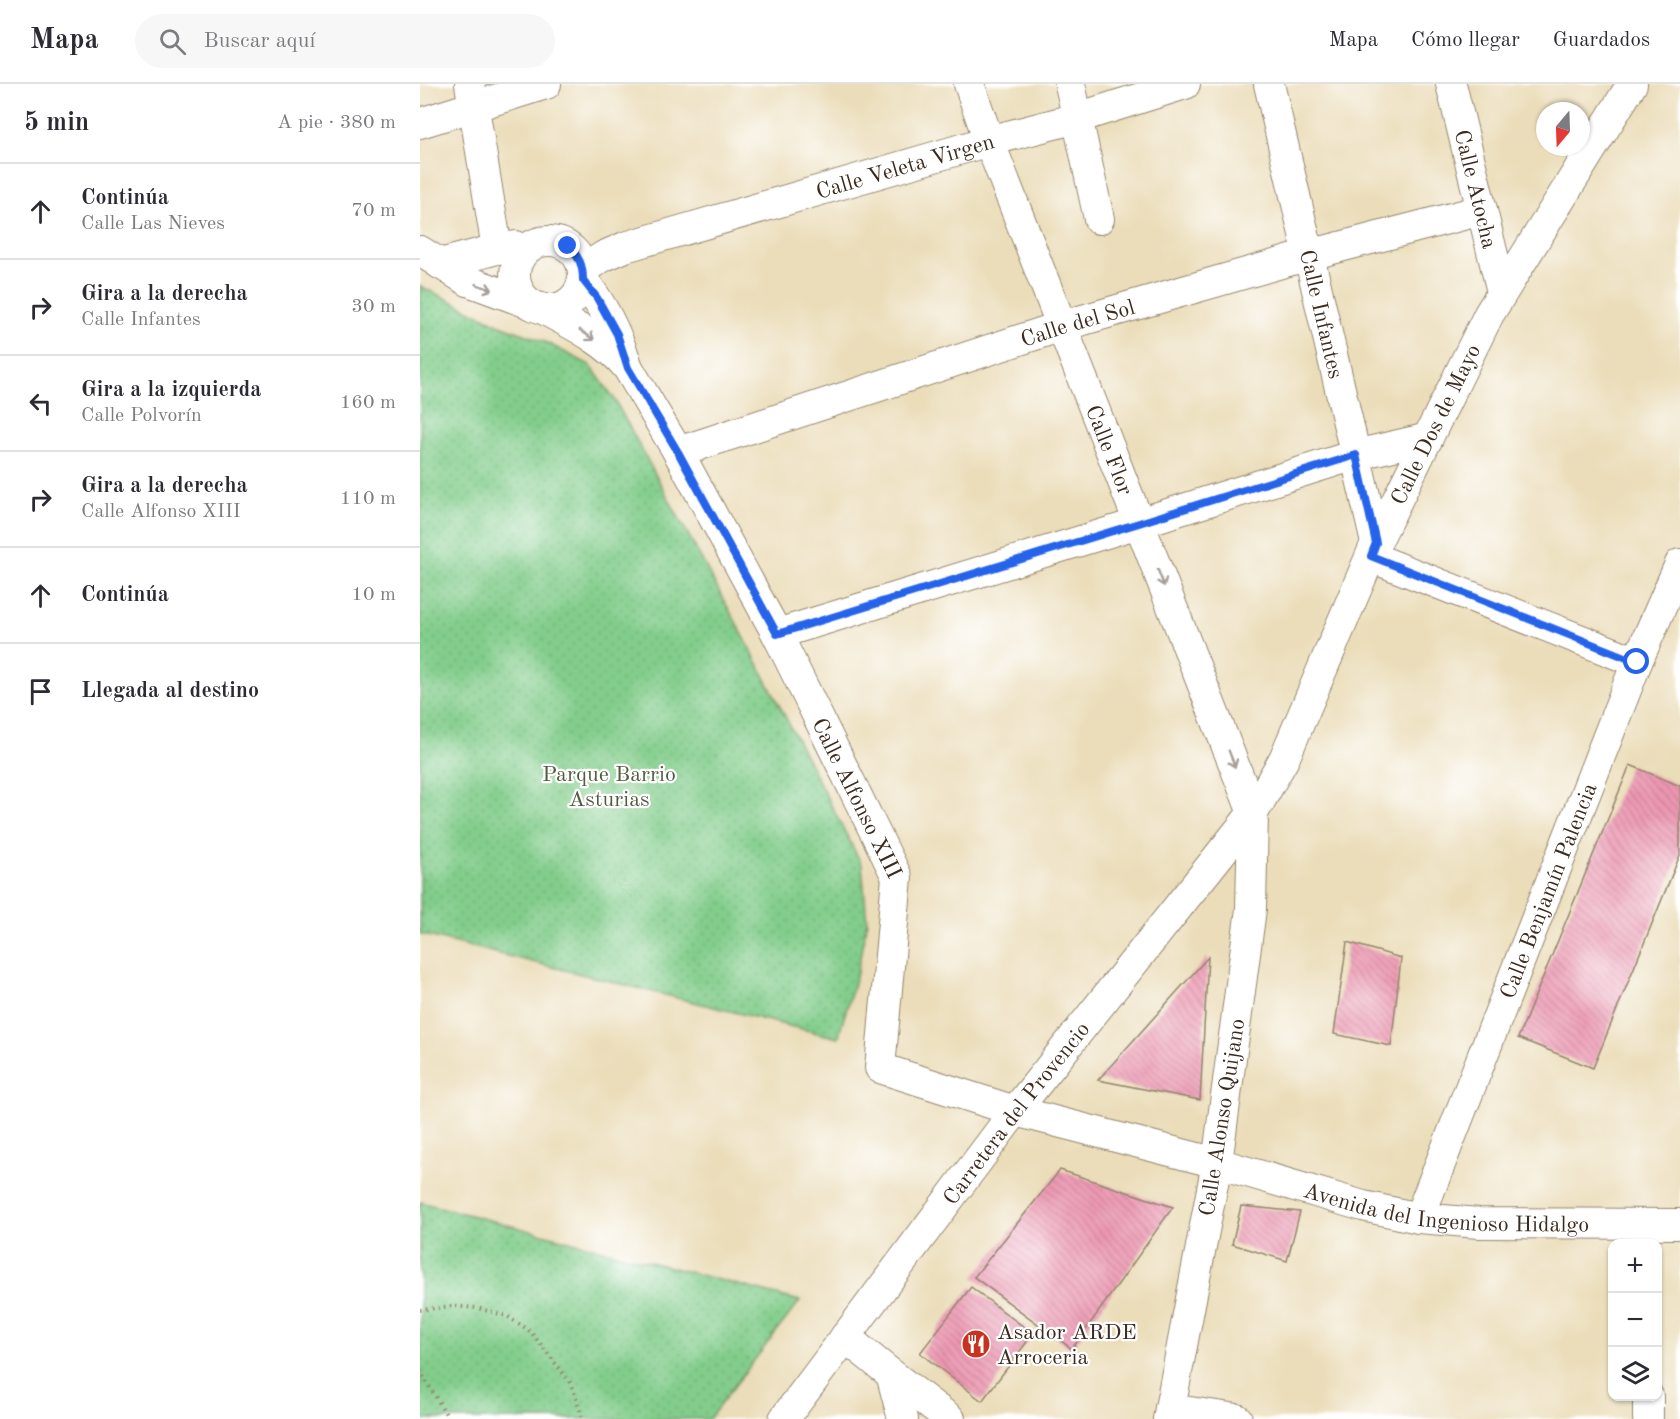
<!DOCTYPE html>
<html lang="es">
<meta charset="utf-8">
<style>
:root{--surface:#fff;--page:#f7f7f7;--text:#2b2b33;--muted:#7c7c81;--line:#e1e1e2}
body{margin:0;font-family:"Old Standard TT",serif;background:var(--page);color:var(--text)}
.controls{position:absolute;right:18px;bottom:18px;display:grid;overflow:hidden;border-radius:12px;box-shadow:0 2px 4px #0004}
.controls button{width:54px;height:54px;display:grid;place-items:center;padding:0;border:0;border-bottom:2px solid var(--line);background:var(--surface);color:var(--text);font:30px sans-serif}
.compass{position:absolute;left:1116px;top:18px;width:54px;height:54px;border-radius:50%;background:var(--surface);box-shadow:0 2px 4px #0004;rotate:199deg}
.stop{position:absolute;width:18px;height:18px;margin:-14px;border:4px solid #2563eb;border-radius:50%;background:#fff}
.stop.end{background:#2563eb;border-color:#fff;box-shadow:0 2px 6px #0008}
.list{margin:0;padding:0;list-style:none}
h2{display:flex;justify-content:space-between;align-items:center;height:78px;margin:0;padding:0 24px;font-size:26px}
h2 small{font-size:20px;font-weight:400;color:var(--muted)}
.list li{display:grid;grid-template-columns:39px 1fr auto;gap:18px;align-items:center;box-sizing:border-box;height:96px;padding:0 24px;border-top:2px solid var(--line)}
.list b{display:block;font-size:22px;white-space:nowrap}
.list p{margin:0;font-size:20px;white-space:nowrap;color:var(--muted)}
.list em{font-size:20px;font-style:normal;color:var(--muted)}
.icon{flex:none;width:33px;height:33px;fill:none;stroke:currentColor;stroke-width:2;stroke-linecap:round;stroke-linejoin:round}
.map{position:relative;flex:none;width:1260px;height:1335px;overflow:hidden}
header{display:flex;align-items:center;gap:36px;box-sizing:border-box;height:84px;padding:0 30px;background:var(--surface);border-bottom:2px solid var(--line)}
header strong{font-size:28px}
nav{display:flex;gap:33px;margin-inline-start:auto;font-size:21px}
.search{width:420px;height:54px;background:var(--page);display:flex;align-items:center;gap:15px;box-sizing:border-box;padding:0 21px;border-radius:33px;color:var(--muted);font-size:22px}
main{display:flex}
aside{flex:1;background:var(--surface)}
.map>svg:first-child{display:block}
</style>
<header>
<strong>Mapa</strong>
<div class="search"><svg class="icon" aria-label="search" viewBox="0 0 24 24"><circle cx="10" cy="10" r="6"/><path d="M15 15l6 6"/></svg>Buscar aquí</div>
<nav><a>Mapa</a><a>Cómo llegar</a><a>Guardados</a></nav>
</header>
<main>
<aside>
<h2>5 min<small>A pie · 380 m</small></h2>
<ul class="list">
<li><svg class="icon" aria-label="ahead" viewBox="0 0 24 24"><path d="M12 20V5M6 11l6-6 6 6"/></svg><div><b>Continúa</b><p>Calle Las Nieves</p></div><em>70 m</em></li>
<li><svg class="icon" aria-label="right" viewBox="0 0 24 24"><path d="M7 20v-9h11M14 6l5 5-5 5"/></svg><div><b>Gira a la derecha</b><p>Calle Infantes</p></div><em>30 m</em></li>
<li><svg class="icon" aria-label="left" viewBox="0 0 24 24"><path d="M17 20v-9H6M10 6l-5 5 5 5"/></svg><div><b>Gira a la izquierda</b><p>Calle Polvorín</p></div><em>160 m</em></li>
<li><svg class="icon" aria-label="right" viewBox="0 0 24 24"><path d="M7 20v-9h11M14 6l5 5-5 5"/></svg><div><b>Gira a la derecha</b><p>Calle Alfonso XIII</p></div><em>110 m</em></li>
<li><svg class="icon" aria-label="ahead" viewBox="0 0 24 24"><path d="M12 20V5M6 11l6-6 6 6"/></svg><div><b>Continúa</b></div><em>10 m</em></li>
<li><svg class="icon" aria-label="arrive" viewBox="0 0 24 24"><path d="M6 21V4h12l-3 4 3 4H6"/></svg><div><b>Llegada al destino</b></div></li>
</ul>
</aside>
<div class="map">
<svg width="1260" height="1335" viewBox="0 0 1260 1335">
<defs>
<pattern id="park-dots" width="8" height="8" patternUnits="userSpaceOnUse" patternTransform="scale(1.5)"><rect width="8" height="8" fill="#82cd8b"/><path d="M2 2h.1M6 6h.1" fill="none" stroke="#71b078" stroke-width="1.8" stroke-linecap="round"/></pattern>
<pattern id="building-back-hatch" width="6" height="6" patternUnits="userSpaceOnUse" patternTransform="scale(1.5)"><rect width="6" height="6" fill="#ee98b3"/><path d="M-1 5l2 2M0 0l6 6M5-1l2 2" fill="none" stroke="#c27c91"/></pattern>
</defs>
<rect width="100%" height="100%" fill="#fff"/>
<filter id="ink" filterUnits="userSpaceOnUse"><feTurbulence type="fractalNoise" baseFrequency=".0167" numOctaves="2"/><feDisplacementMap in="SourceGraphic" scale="12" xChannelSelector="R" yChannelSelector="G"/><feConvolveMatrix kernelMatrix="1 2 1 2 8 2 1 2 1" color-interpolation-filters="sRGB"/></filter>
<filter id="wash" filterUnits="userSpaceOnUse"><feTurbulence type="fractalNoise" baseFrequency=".008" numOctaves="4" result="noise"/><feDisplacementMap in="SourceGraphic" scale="24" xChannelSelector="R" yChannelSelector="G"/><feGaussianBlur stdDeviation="1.35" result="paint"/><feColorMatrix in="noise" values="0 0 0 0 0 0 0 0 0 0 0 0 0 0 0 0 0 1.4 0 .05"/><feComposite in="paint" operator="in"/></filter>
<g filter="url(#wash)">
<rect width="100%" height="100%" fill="#ebddb9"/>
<path fill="url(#park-dots)" stroke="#5e7c54" stroke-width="1.5" d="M0,202l78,38 47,18 45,23 23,32 130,238 119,230 5,56 -10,52 -19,65 -418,-104z
M0,1118l380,99 -91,118h-289z"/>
<g id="blocks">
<path fill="url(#building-back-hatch)" d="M1210,681l50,21v69l-87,213 -75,-30z
M927,858l54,16 -10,88 -57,-12z
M788,873l-8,143 -102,-20z
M640,1086l113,37 -101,142 -98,-72z
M821,1122l59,6 -13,49 -55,-17z
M551,1203l62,47 -51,67 -62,-48z"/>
</g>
</g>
<g filter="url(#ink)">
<use href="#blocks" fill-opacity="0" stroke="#93846c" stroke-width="1.5"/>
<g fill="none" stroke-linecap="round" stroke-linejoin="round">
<g stroke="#93846c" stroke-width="32">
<g id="minor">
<path d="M50,0l27,165"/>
<path id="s1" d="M549,0l20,57 264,672 -2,96 -34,254 -49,256"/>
<path d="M650,0l29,135"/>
<path id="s2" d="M849,0l107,459"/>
<path id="s3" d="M1031,0l51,208"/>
<path d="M0,39l126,-39"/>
<circle cx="129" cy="191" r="34"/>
<path d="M0,167l48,30 63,23"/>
<path d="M20,180l57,-15 19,-3"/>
<path id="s4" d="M163,185l21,-13 21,-9 364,-106 88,-23 108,-34"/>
<path d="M163,196c21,26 34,54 44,85"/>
<path id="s5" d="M121,224c30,16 66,33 87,60l50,84 99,182 120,243 -17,191 135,43 202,52 146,43 56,12 60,5 201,1"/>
<path id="s6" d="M258,368l384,-126 247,-71 173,-45"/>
<path d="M951,473l266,105"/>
<path d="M357,550l362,-111 216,-68 73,-17"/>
<path id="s7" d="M999,1134l218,-556 43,-98"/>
<path d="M425,1253l46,37 12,45"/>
<path d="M471,1290l59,45"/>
<path d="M750,1325l67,10"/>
<path id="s8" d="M364,1335l231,-308 238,-298 31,-54 92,-216 113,-229 143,-230"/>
<path d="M1228,1335v-23"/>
</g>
</g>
<path stroke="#93846c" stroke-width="4" stroke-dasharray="1.5 4.5" stroke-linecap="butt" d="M0,1226l32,-4 25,2 30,8 23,15 41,52 12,36
M0,1287l29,48"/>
<use href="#minor" stroke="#fff" stroke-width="30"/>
</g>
<defs><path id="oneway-shaft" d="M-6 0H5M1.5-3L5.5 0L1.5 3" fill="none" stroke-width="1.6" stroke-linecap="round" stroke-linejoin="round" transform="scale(1.5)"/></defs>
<g stroke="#a79f9a">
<use href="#oneway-shaft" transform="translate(64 203) rotate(19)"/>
<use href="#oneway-shaft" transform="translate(167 251) rotate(35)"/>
<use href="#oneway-shaft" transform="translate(741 494) rotate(69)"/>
<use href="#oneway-shaft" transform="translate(812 675) rotate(69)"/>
</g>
</g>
<g fill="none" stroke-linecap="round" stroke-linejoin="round" filter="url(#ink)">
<path stroke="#2563eb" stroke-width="8" d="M148,162c11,10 15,19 15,34l14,18 20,36 11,34 50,84 99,182 362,-111 217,-68 20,88 -5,13 266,106"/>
</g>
<defs>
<g id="restaurant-disc" transform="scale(1.5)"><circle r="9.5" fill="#c8321e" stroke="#fff"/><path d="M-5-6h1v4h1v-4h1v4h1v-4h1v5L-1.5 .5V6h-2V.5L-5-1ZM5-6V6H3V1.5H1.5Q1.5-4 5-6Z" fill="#fff"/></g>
</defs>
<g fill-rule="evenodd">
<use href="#restaurant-disc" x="556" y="1260"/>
</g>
<g text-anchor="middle" stroke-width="4.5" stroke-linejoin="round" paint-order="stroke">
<g font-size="22" fill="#3b2a1e" stroke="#fff">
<text dy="8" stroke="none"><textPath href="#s4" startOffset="339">Calle Veleta Virgen</textPath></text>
<text dy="8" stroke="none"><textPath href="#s3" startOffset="108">Calle Atocha</textPath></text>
<text dy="8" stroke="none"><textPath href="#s2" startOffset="236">Calle Infantes</textPath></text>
<text dy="8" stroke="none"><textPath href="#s6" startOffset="420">Calle del Sol</textPath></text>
<text dy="8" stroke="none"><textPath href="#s8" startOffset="1196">Calle Dos de Mayo</textPath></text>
<text dy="8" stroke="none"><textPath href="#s1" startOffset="392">Calle Flor</textPath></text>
<text dy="8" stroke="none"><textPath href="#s5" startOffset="594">Calle Alfonso XIII</textPath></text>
<text dy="8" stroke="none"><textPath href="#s7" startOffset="352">Calle Benjamín Palencia</textPath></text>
<text dy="8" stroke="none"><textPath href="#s8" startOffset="384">Carretera del Provencio</textPath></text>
<text transform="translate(801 1033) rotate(-81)" y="8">Calle Alonso Quijano</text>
<text dy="8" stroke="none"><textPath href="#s5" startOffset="1460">Avenida del Ingenioso Hidalgo</textPath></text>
</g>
<g font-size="22" fill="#505b3f" stroke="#fff">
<text x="189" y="697">Parque Barrio<tspan x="189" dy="25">Asturias</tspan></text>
</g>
<g font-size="22" fill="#3b2a1e" stroke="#fff" text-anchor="start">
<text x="577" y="1255">Asador ARDE<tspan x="577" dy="25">Arroceria</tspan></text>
</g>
</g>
</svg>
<div class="controls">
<button>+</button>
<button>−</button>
<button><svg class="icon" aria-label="layers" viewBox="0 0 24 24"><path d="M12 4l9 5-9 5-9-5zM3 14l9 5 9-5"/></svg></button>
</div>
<svg class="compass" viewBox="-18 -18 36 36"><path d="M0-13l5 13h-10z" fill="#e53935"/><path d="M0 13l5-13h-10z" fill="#7c7c81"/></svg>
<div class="stop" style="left:1217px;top:578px"></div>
<div class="stop end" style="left:148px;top:162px"></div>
</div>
</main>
